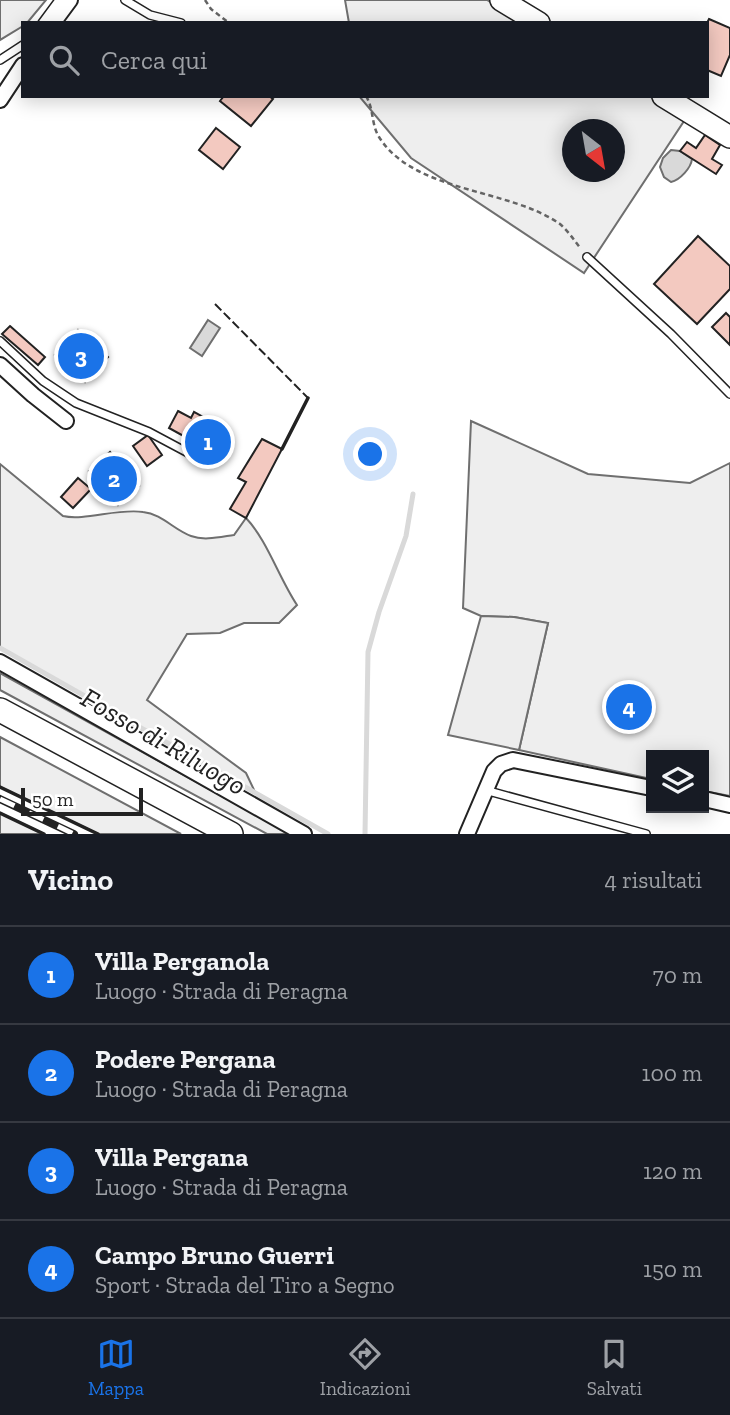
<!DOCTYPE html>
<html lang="it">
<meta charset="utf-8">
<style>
:root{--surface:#171b24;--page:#20242c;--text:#f1f3f6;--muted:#9ea1a6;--line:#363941;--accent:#1a73e8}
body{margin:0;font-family:"Zilla Slab",serif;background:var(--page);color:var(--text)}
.controls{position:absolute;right:21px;bottom:21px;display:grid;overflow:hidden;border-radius:0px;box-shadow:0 4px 18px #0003}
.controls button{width:63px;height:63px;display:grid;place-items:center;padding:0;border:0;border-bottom:2px solid var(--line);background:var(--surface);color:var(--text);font:35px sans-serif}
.compass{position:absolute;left:562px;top:119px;width:63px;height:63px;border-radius:50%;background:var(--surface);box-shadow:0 4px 18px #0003;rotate:149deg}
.scale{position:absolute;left:21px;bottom:18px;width:122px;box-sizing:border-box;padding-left:7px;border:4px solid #222;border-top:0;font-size:19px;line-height:24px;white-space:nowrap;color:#222;-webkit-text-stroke:5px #fff;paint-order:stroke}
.you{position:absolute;left:371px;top:455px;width:24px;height:24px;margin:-18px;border:5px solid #fff;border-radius:50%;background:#1a73e8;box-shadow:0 0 0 10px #1a73e833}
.badge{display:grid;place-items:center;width:46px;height:46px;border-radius:50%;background:var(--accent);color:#fff;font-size:23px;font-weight:700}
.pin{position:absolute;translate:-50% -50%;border:4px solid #fff;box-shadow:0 2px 7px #0006}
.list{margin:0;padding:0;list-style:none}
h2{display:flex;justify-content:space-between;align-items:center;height:91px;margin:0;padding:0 28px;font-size:30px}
h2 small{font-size:23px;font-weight:400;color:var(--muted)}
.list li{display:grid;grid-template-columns:46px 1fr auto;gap:21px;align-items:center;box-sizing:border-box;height:98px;padding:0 28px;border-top:2px solid var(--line)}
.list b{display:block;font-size:26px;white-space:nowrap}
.list p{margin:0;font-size:23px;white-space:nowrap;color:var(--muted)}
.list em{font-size:23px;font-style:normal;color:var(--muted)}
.icon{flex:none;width:38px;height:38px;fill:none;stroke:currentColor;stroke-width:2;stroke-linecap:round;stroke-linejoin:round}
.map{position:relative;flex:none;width:730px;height:834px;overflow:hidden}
.search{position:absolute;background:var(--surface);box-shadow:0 4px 18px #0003;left:21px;right:21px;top:21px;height:77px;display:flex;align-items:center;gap:18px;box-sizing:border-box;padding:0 24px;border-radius:0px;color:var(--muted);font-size:26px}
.sheet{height:483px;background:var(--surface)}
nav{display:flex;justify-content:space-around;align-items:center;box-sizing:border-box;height:98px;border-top:2px solid var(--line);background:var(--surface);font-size:19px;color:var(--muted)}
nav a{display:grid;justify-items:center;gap:4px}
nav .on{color:var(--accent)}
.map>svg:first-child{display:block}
</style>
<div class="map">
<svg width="730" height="834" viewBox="0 0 730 834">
<rect width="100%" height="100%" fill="#fff"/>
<path fill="#eee" stroke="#6f6f6f" stroke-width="2" fill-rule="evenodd" d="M0,0h46l-19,23h-4v3l-23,14z
M345,0h142l39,23h-177z
M359,96h290l37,22 -102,155 -173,-115zM572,130h42v42h-42z
M471,421l117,53 102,9 40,-20v333l-26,-5v-36h-53v24l-132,-29 29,-127 -34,-6 -33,-1 -18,-8z
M0,464l63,52c22,5 55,-8 80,-4 19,2 31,18 48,24 13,5 29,1 43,-1l12,-17c21,22 33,60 51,87l-18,18h-35l-24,10 -33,1 -40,66 99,73 10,21 -256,-147z
M0,673l290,161h-23l-267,-144z
M0,737l181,97h-83l-98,-47z
M0,813l44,21h-44z"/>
<path fill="#ededed" stroke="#6f6f6f" stroke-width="2" d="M481,616l33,1 34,6 -29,127 -71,-15z"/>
<path fill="#d9d9d9" stroke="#6f6f6f" stroke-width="2" d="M671,150l9,1 12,8c-1,9 -12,21 -21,23l-7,-5 -4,-10 3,-9z
M208,320l12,8 -18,28 -12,-8z"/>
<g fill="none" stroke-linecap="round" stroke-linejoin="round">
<path stroke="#d9d9d9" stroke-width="5" d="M0,648l328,186
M365,834l3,-182 11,-40 27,-76 7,-42"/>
</g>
<path fill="#f3c9c0" stroke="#222" stroke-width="2" d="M709,19l21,9v27l-9,21 -14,-6v-47z
M224,96h45l4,3 -22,27 -31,-25z
M216,128l24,19 -17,22 -24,-19z
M705,135l15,10 -8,14 10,6 -6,9 -36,-23 7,-9 9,6z
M698,236l32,30v23l-33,35 -43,-40z
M726,313l4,4v28l-18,-18z
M10,326l35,31 -7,8 -36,-31z
M78,330l30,27 -23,25 -30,-27z
M178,411l13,7 3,-6 34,19 -12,23 -47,-26z
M148,435l14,20 -15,11 -14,-20z
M262,439l20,10 -36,69 -16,-9 16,-27 -8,-4z
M110,452l29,34 -21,19 -29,-34z
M78,478l13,11 -18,19 -12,-11z"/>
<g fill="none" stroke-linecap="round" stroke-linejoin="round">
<g stroke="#222" stroke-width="10">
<path id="service" d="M125,0l25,15 31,8
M42,23l17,-23
M0,60l23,-15
M587,257l84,77 59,60
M0,341l43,40 33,22 73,29 45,24
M485,790l161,44"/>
</g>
<g stroke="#222" stroke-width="18">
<path id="minor" d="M53,23l17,-23
M0,100l23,-35
M0,365l33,30 33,26
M0,662l304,172
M704,799l26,6
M467,834l27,-63 7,-7 12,-4 138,28"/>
</g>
<g stroke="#222" stroke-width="24">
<path id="secondary" d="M501,0l38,23
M663,96l67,41"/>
</g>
<g stroke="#222" stroke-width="26">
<path id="primary" d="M0,710l231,124"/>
</g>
<path stroke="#646464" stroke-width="2.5" stroke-dasharray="5 3.5" stroke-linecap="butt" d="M205,0l6,9 18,14
M366,96c8,13 5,28 13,41 35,56 130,51 181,87 8,7 14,16 21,25"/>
<use href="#service" stroke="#fff" stroke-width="7"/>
<use href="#minor" stroke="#fff" stroke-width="14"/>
<use href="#secondary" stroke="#fff" stroke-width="21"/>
<use href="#primary" stroke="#fff" stroke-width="23"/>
<g stroke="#222" stroke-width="8">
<path id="rail" d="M0,799l74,35"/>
</g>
<use href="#rail" stroke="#fff" stroke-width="5" stroke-dasharray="16" stroke-linecap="butt"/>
<path stroke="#222" stroke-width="2" stroke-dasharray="9 3.5" stroke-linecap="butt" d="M215,304l93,94"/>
<path stroke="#222" stroke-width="3.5" d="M282,449l26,-51
M0,787l98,47
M0,813l44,21"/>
</g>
<g text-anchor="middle" stroke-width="5" stroke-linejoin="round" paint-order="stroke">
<g font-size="28" font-style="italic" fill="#222" stroke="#fff">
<text transform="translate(164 741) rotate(30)" y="10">Fosso di Riluogo</text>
</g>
</g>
</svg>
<div class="controls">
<button><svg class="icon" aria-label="layers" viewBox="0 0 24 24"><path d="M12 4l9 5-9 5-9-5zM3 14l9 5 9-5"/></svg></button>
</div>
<svg class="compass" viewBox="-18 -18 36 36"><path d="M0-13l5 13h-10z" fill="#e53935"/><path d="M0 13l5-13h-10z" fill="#9ea1a6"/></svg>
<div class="scale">50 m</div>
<div class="you"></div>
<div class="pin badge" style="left:208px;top:442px">1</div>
<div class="pin badge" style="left:114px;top:479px">2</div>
<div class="pin badge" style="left:81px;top:356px">3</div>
<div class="pin badge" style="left:629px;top:707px">4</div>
<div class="search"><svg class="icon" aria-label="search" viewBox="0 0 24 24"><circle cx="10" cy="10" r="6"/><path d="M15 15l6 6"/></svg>Cerca qui</div>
</div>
<section class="sheet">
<h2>Vicino<small>4 risultati</small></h2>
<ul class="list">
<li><span class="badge">1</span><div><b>Villa Perganola</b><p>Luogo · Strada di Peragna</p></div><em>70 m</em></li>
<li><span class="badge">2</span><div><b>Podere Pergana</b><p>Luogo · Strada di Peragna</p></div><em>100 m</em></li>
<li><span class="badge">3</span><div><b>Villa Pergana</b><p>Luogo · Strada di Peragna</p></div><em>120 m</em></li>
<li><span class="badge">4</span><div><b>Campo Bruno Guerri</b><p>Sport · Strada del Tiro a Segno</p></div><em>150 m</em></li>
</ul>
</section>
<nav>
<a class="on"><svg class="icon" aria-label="map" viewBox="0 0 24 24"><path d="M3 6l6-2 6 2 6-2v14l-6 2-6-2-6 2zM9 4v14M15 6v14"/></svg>Mappa</a>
<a><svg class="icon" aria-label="directions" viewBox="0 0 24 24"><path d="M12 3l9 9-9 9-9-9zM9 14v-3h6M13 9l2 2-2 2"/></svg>Indicazioni</a>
<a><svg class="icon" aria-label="saved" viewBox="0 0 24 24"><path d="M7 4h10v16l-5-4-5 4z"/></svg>Salvati</a>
</nav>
